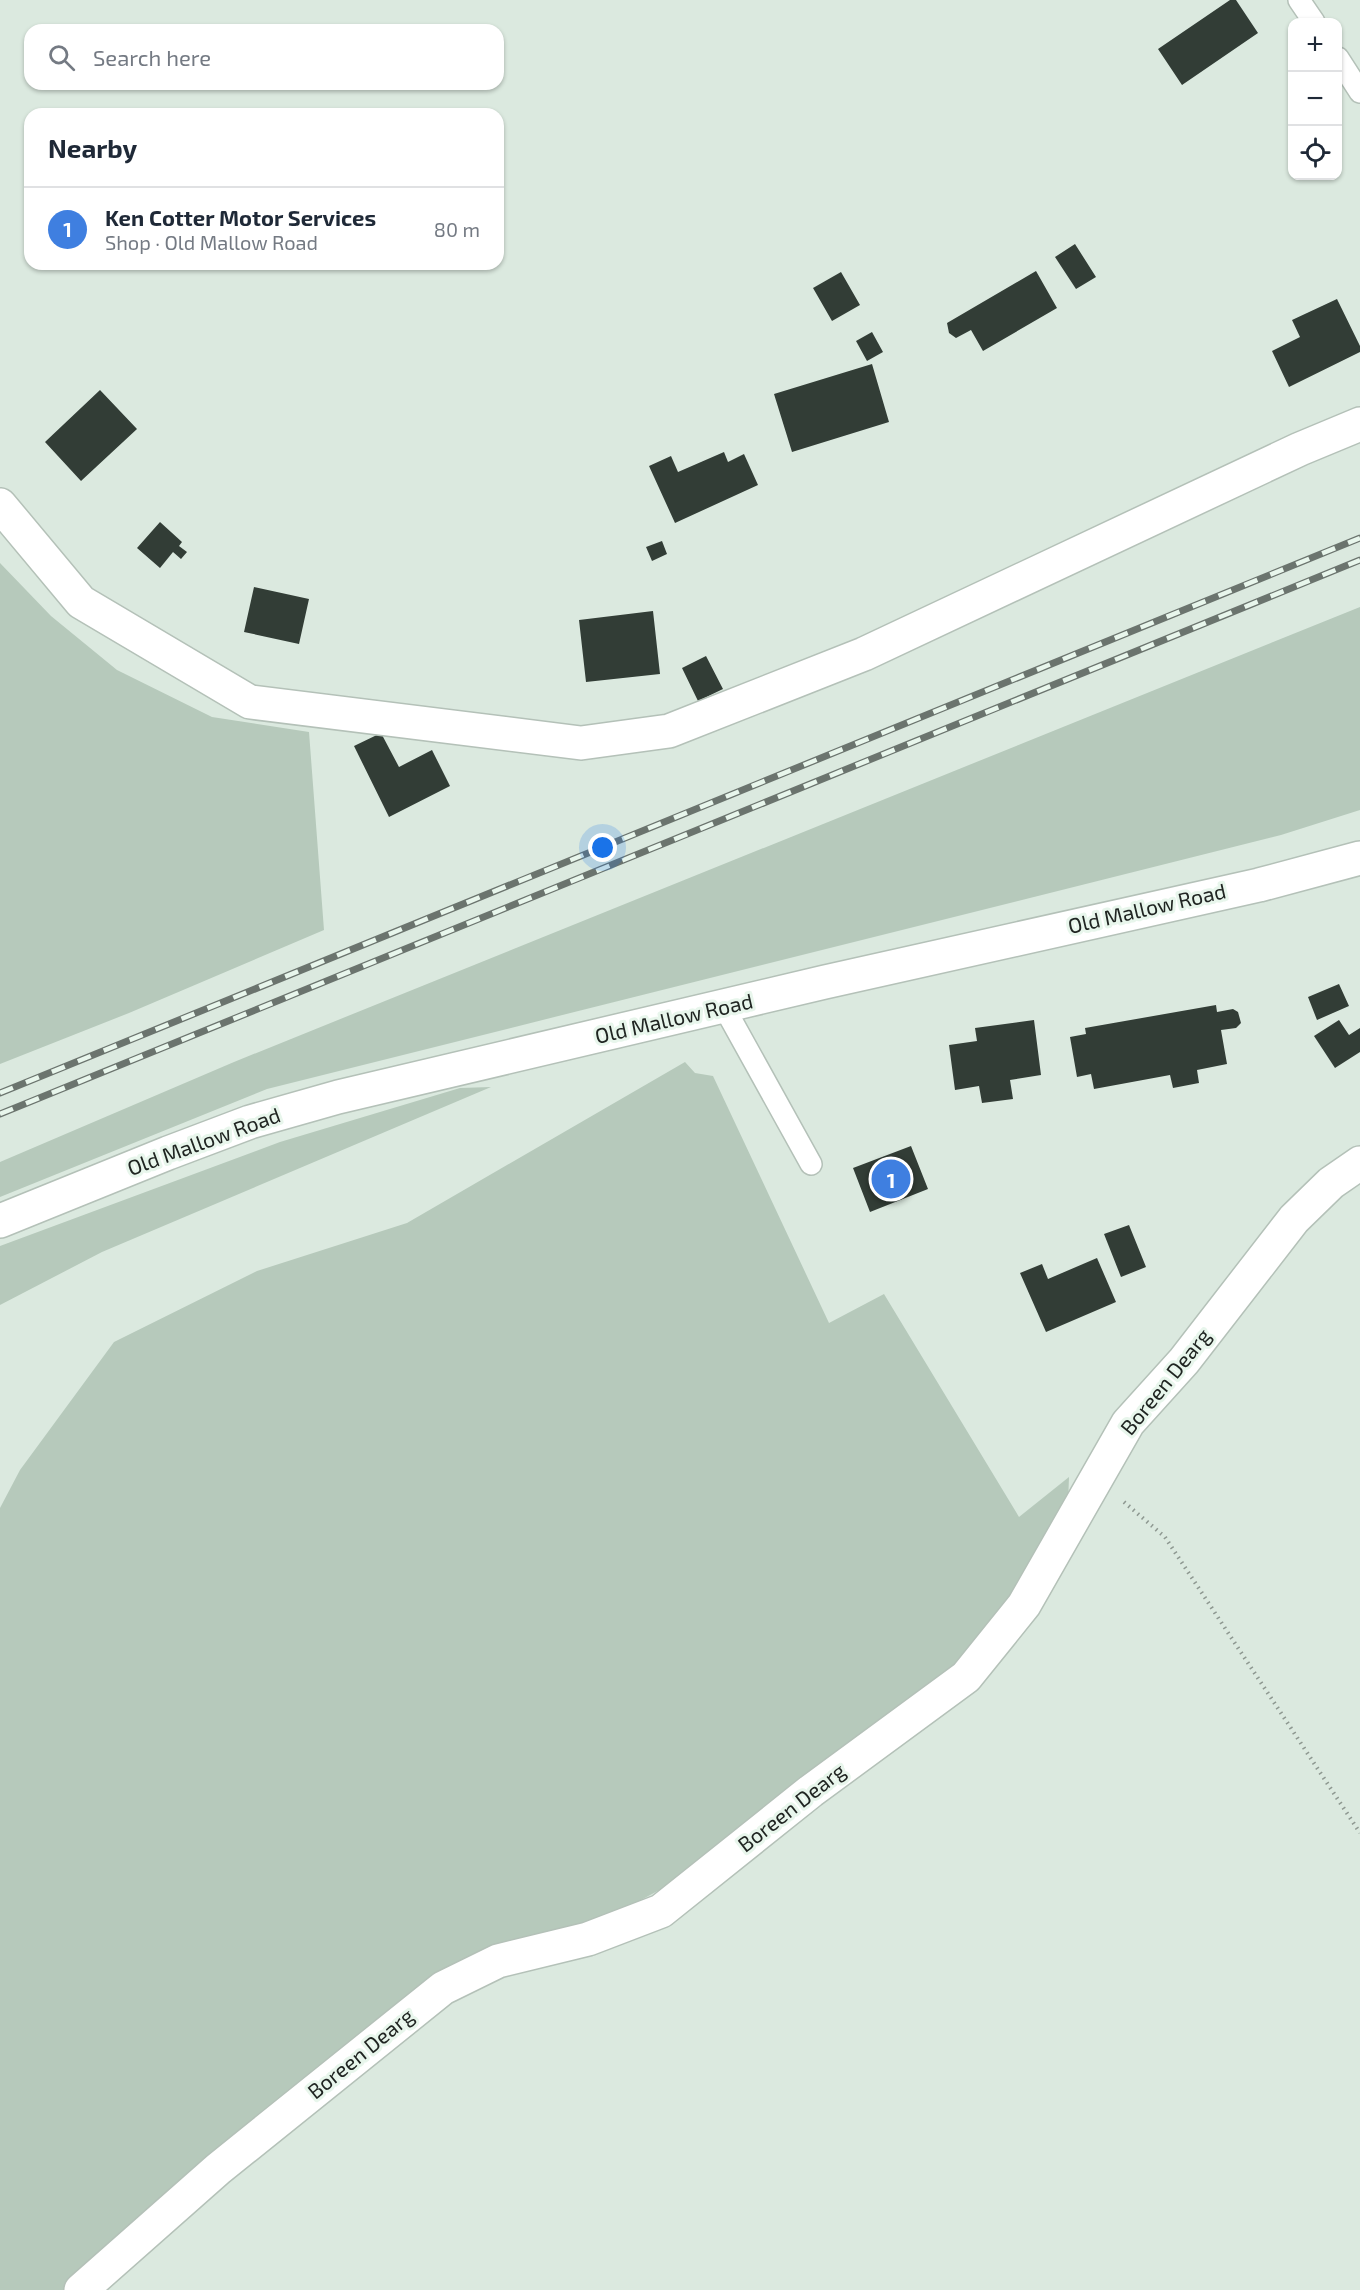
<!DOCTYPE html>
<meta charset="utf-8">
<style>
:root{--surface:#fff;--page:#f2f2f3;--text:#1f2937;--muted:#747a83;--line:#e0e1e3;--accent:#bb2d5e}
body{margin:0;font-family:"Exo 2",sans-serif;background:var(--page);color:var(--text)}
.controls{position:absolute;right:18px;top:18px;display:grid;overflow:hidden;border-radius:12px;box-shadow:0 2px 4px #0004}
.controls button{width:54px;height:54px;display:grid;place-items:center;padding:0;border:0;border-bottom:2px solid var(--line);background:var(--surface);color:var(--text);font:30px sans-serif}
.you{position:absolute;left:603px;top:848px;width:21px;height:21px;margin:-15px;border:4px solid #fff;border-radius:50%;background:#1a73e8;box-shadow:0 0 0 9px #1a73e833}
.badge{display:grid;place-items:center;width:39px;height:39px;border-radius:50%;background:var(--accent);color:#fff;font-size:20px;font-weight:700}
.pin{position:absolute;translate:-50% -50%;border:3px solid #fff;box-shadow:0 2px 6px #0006}
.list{margin:0;padding:0;list-style:none}
h2{display:flex;justify-content:space-between;align-items:center;height:78px;margin:0;padding:0 24px;font-size:26px}
h2 small{font-size:20px;font-weight:400;color:var(--muted)}
.list li{display:grid;grid-template-columns:39px 1fr auto;gap:18px;align-items:center;box-sizing:border-box;height:84px;padding:0 24px;border-top:2px solid var(--line)}
.list b{display:block;font-size:22px;white-space:nowrap}
.list p{margin:0;font-size:20px;white-space:nowrap;color:var(--muted)}
.list em{font-size:20px;font-style:normal;color:var(--muted)}
.icon{flex:none;width:33px;height:33px;fill:none;stroke:currentColor;stroke-width:2;stroke-linecap:round;stroke-linejoin:round}
.map{position:relative;flex:none;width:1360px;height:2290px;overflow:hidden}
.search{position:absolute;background:var(--surface);box-shadow:0 2px 4px #0004;left:24px;top:24px;width:480px;height:66px;display:flex;align-items:center;gap:15px;box-sizing:border-box;padding:0 21px;border-radius:18px;color:var(--muted);font-size:22px}
.panel{position:absolute;background:var(--surface);box-shadow:0 2px 4px #0004;left:24px;top:108px;width:480px;height:162px;border-radius:18px}
.map>svg:first-child{display:block}
</style>
<div class="map">
<svg width="1360" height="2290" viewBox="0 0 1360 2290">
<rect width="100%" height="100%" fill="#dbe9df"/>
<path fill="#b6c9bb" d="M0,563l51,53 66,54 95,47 97,15 15,198 -195,83 -129,51z
M1360,607v203l-79,25 -1014,254 -267,108v-35l234,-100z
M685,1062l10,11 18,3 116,247 55,-29 135,223 50,-40 -1,27 -46,87 -60,80 -275,204 -81,44 -83,27 -455,344h-68v-782l20,-38 94,-128 143,-71 150,-48z
M491,1087l-389,165 -102,53v-59l280,-104 180,-54z"/>
<path fill="#323d36" d="M1230,0h6l22,33 -76,52 -24,-36z
M1075,244l21,33 -20,12 -21,-32z
M1036,271l21,37 -74,43 -12,-21 -15,8 -7,-5 -2,-10z
M841,272l19,33 -28,16 -19,-33z
M1337,299l23,47v6l-71,35 -17,-36 28,-14 -8,-17z
M872,332l11,20 -16,9 -11,-20z
M872,364l17,58 -97,30 -18,-58z
M100,390l37,39 -56,52 -36,-39z
M724,452l4,10 16,-8 14,31 -83,38 -26,-57 22,-10 7,16z
M160,522l22,20 -3,4 8,6 -6,7 -8,-7 -13,16 -23,-20z
M662,541l5,13 -15,7 -6,-14z
M254,587l55,12 -10,45 -55,-12z
M653,611l7,63 -74,8 -7,-62z
M706,656l17,33 -25,12 -16,-33z
M381,733l18,34 33,-17 18,36 -61,31 -35,-71z
M1339,984l10,22 -32,14 -9,-23z
M1216,1005l1,7 16,-3 5,3 3,11 -5,5 -15,2 6,34 -30,6 2,13 -26,5 -3,-13 -76,14 -3,-15 -14,3 -7,-40 16,-3 -1,-6z
M1034,1020l7,55 -31,5 3,19 -31,4 -3,-17 -24,4 -6,-45 28,-4 -2,-13z
M1339,1020l10,15 11,-7v24l-25,16 -21,-32z
M911,1146l17,43 -58,23 -17,-44z
M1129,1225l17,42 -25,10 -17,-43z
M1097,1258l19,44 -70,30 -26,-59 22,-9 6,15z"/>
<g fill="none" stroke-linecap="round" stroke-linejoin="round">
<g stroke="#b4c1b8" stroke-width="24">
<path id="lane" d="M1299,0l15,22
M1338,58l22,34
M724,1007l87,157"/>
</g>
<g stroke="#b4c1b8" stroke-width="36">
<path id="street" d="M0,505l81,97 169,100 331,41 88,-12 195,-77 436,-205 60,-25
M81,2290l137,-121 225,-181 55,-27 90,-22 73,-28 150,-120 155,-114 58,-72 104,-182 56,-62 110,-142 37,-36 29,-20"/>
</g>
<g stroke="#b4c1b8" stroke-width="36">
<path id="secondary" d="M0,1221l168,-68 82,-31 88,-25 487,-115 434,-97 101,-27"/>
</g>
<path stroke="#8e9891" stroke-width="4" stroke-dasharray="1.5 4.5" stroke-linecap="butt" d="M1124,1502l41,35 195,296"/>
<use href="#lane" stroke="#fff" stroke-width="21"/>
<use href="#street" stroke="#fff" stroke-width="33"/>
<use href="#secondary" stroke="#fff" stroke-width="33"/>
<g stroke="#6b746e" stroke-width="7">
<path id="rail" d="M0,1093l1360,-555
M0,1114l1360,-554"/>
</g>
<use href="#rail" stroke="#e8f6ec" stroke-width="4.5" stroke-dasharray="14" stroke-linecap="butt"/>
</g>
<g text-anchor="middle" stroke-width="6" stroke-linejoin="round" paint-order="stroke">
<g font-size="21" fill="#202522" stroke="#e8f6ec">
<text transform="translate(1147 909) rotate(-13)" y="7">Old Mallow Road</text>
<text transform="translate(674 1019) rotate(-13)" y="7">Old Mallow Road</text>
<text transform="translate(204 1142) rotate(-20)" y="7">Old Mallow Road</text>
<text transform="translate(1166 1382) rotate(-51)" y="7">Boreen Dearg</text>
<text transform="translate(792 1808) rotate(-38)" y="7">Boreen Dearg</text>
<text transform="translate(361 2054) rotate(-39)" y="7">Boreen Dearg</text>
</g>
</g>
</svg>
<div class="controls">
<button>+</button>
<button>−</button>
<button><svg class="icon" aria-label="locate" viewBox="0 0 24 24"><circle cx="12" cy="12" r="6"/><path d="M12 2v4M12 18v4M2 12h4M18 12h4"/></svg></button>
</div>
<div class="you"></div>
<div class="pin badge" style="left:891px;top:1179px;background:#3f7fe0">1</div>
<div class="search"><svg class="icon" aria-label="search" viewBox="0 0 24 24"><circle cx="10" cy="10" r="6"/><path d="M15 15l6 6"/></svg>Search here</div>
<section class="panel">
<h2>Nearby<small></small></h2>
<ul class="list">
<li><span class="badge" style="background:#3f7fe0">1</span><div><b>Ken Cotter Motor Services</b><p>Shop · Old Mallow Road</p></div><em>80 m</em></li>
</ul>
</section>
</div>
